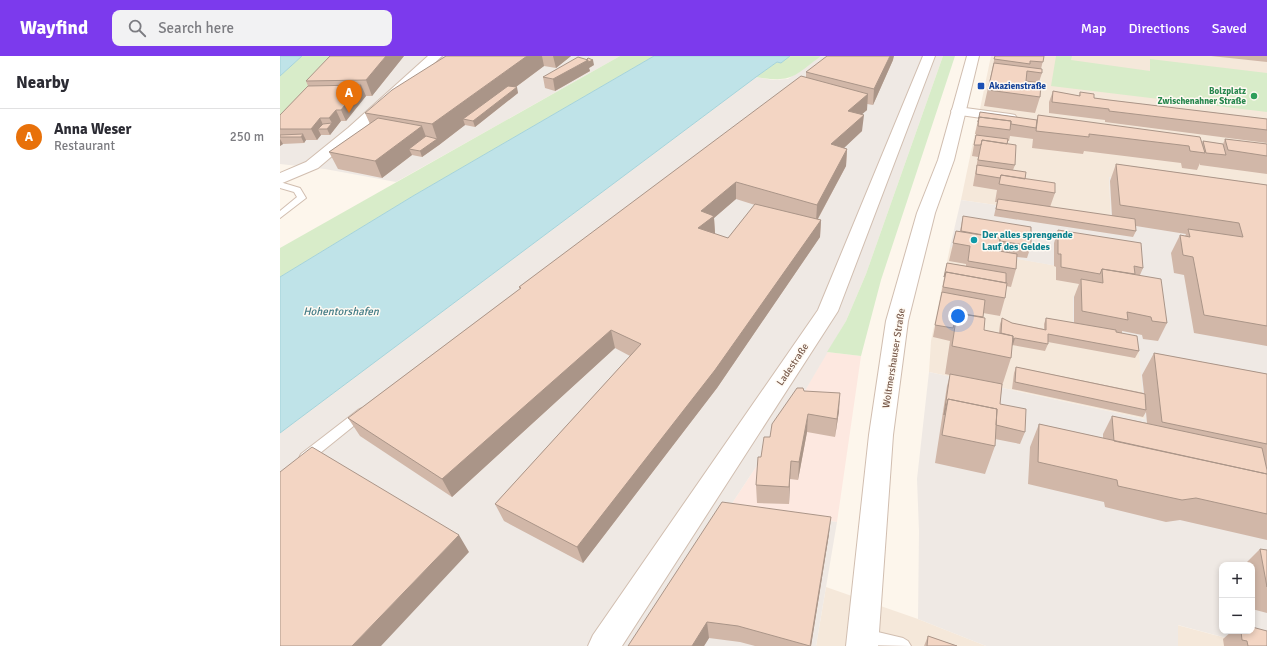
<!DOCTYPE html>
<meta charset="utf-8">
<style>
:root{--surface:#fff;--page:#f2f2f3;--text:#2b2b33;--muted:#7c7c81;--line:#e1e1e2;--accent:#7c3aed}
body{margin:0;font-family:Signika,sans-serif;background:var(--page);color:var(--text)}
.controls{position:absolute;right:12px;bottom:12px;display:grid;overflow:hidden;border-radius:8px;box-shadow:0 2px 6px #0003}
.controls button{width:36px;height:36px;display:grid;place-items:center;padding:0;border:0;border-bottom:1px solid var(--line);background:var(--surface);color:var(--text);font:20px sans-serif}
.you{position:absolute;left:678px;top:260px;width:14px;height:14px;margin:-10px;border:3px solid #fff;border-radius:50%;background:#1a73e8;box-shadow:0 0 0 6px #1a73e833}
.badge{display:grid;place-items:center;width:26px;height:26px;border-radius:50%;background:var(--accent);color:#fff;font-size:13px;font-weight:700}
.pin{position:absolute;translate:-50% -33px;filter:drop-shadow(0 1px 2px #0008)}
.pin::after{content:'';position:absolute;top:21px;width:14px;height:12px;background:inherit;clip-path:polygon(0 0,100% 0,50% 100%)}
.list{margin:0;padding:0;list-style:none}
h2{display:flex;justify-content:space-between;align-items:center;height:52px;margin:0;padding:0 16px;font-size:17px}
h2 small{font-size:13px;font-weight:400;color:var(--muted)}
.list li{display:grid;grid-template-columns:26px 1fr auto;gap:12px;align-items:center;box-sizing:border-box;height:56px;padding:0 16px;border-top:1px solid var(--line)}
.list b{display:block;font-size:15px;white-space:nowrap}
.list p{margin:0;font-size:13px;white-space:nowrap;color:var(--muted)}
.list em{font-size:13px;font-style:normal;color:var(--muted)}
.icon{flex:none;width:22px;height:22px;fill:none;stroke:currentColor;stroke-width:2;stroke-linecap:round;stroke-linejoin:round}
.map{position:relative;flex:none;width:987px;height:590px;overflow:hidden}
header{display:flex;align-items:center;gap:24px;box-sizing:border-box;height:56px;padding:0 20px;background:var(--accent);color:#fff}
header strong{font-size:19px}
nav{display:flex;gap:22px;margin-inline-start:auto;font-size:14px}
.search{width:280px;height:36px;background:var(--page);display:flex;align-items:center;gap:10px;box-sizing:border-box;padding:0 14px;border-radius:8px;color:var(--muted);font-size:15px}
main{display:flex}
aside{flex:1;background:var(--surface)}
.map>svg:first-child{display:block}
</style>
<header>
<strong>Wayfind</strong>
<div class="search"><svg class="icon" aria-label="search" viewBox="0 0 24 24"><circle cx="10" cy="10" r="6"/><path d="M15 15l6 6"/></svg>Search here</div>
<nav><a>Map</a><a>Directions</a><a>Saved</a></nav>
</header>
<main>
<aside>
<h2>Nearby<small></small></h2>
<ul class="list">
<li><span class="badge" style="background:#e8710a">A</span><div><b>Anna Weser</b><p>Restaurant</p></div><em>250 m</em></li>
</ul>
</aside>
<div class="map">
<svg width="987" height="590" viewBox="0 0 987 590">
<rect width="100%" height="100%" fill="#fdf6ec"/>
<path fill="#f5e8da" d="M711,0h276v144l-158,-23 2,45 -150,-22z
M670,191l108,19 37,20 1,15 -23,-4 65,45 8,77 -217,-47 2,-31z
M546,531l92,32 68,27h-170z
M897,569l79,21h-78z"/>
<path fill="#fde8e0" d="M547,296l34,4 -24,166 -108,-14 67,-102z"/>
<path fill="#efe9e4" fill-rule="evenodd" d="M68,0h272l-224,126 -71,-13 -45,-5v-34z
M541,0h122l-77,218 -20,47 -50,85 -67,102 108,14 -21,124h-536v-213l476,-356 17,3 15,-1z
M829,121l158,23v446h-11l-78,-21v21h-192l-68,-27 1,-88 -2,-52 12,-107 216,47 -7,-76 -65,-14v-33l23,5 -1,-15 -38,-20 -107,-19 11,-47 150,22zM942,509h30v66h-30z"/>
<path fill="#d8ecc9" d="M22,0h46l-68,74v-54z
M340,0h34l-241,140 -133,81v-29z
M510,0h31c-28,21 -29,27 -65,21l21,-15 4,1z
M663,0h12l-74,224 -20,76 -34,-4 19,-31 20,-47z
M776,0h16l-1,4 79,11v-12l117,14v39l-216,-26z"/>
<path fill="#bfe3e8" stroke="#a5d3da" d="M0,0h22l-22,20z
M374,0h136l-9,7 -4,-1 -21,15 -476,356v-156l133,-81z"/>
<g fill="none" stroke-linecap="round" stroke-linejoin="round">
<g stroke="#d1beb0" stroke-width="2">
<path id="service" d="M0,126l20,6 6,10 -26,20v-7l17,-14 -3,-5 -14,-4z
M82,352l4,2 2,3 -2,3 -57,46 -4,1 -4,-1 -2,-4 2,-4 57,-44z
M585,573l38,9 5,3 3,5 -46,-1 -5,-3 -3,-5 3,-5z"/>
</g>
<g stroke="#d1beb0" stroke-width="2">
<path id="minor" d="M148,0h14l-84,78 -40,34 -38,16v-11l26,-11 42,-34z
M643,0h12l-97,255 -216,335h-34l5,-11 225,-325z
M678,51l52,7 5,1 2,3 -2,3 -5,1 -57,-8 -2,-3 2,-3z"/>
</g>
<g stroke="#d1beb0" stroke-width="2">
<path id="tertiary" d="M687,0h12l-25,104 -19,53 -27,108 -15,114 -15,211h-32l23,-211 17,-114 31,-108 21,-53z"/>
</g>
<use href="#service" fill="#fff" fill-rule="evenodd"/>
<use href="#minor" fill="#fff" fill-rule="evenodd"/>
<use href="#tertiary" fill="#fff" fill-rule="evenodd"/>
</g>
<path fill="#d1b7a8" fill-rule="evenodd" d="M124,0l-32,40h-6l-20,25h-5l-11,14h-9l-4,5h-11l-2,3 -21,1 -3,2v-31l28,-29 -2,-5z
M166,0h125l-15,12 -12,-2 -28,21 2,6 -43,34 -10,-2 -26,20 -17,12 -10,-2 -30,23 -44,-9 -9,-17 41,-28 -5,-11z
M715,0h49l-3,13 1,4 -3,9 1,15 -5,16 -51,-7z
M931,0h56v6z
M613,4l-20,45 -6,-1v6l-5,4v17l-18,17 3,1 -1,17 -28,53 3,1 -1,17 -103,151 -134,175 -79,-42 -9,-17 135,-148 -15,-8 -163,149 -92,-61 -12,-18 172,-129 -1,-2 287,-210v-5zM456,143l19,6 -27,33 -13,-4v-1l-1,-15z
M314,9l-5,3 1,3 -35,20 -10,-3 -2,-11z
M773,35l26,5 1,-4 14,6 15,2 158,19v24l-162,-21v-2l-56,-7v-11z
M700,56l57,8 1,-5 164,28 1,-2 20,3 2,-5 42,5v30l-67,-9v-2l-3,7 -15,-2 -1,-5 -97,-12 -1,3 -51,-6 1,-9 -23,-3 -1,5h-1l-1,3 8,21 -2,5 12,9 30,14 -5,14 62,9 -2,-35 6,-17 151,21v161l-73,-13 -10,-58 -10,-2 -3,-20 9,-18 5,1 1,-2 -50,-8v5l-3,6 -139,-21 3,-14h-2l2,-12 -24,-4 5,-29 -6,-1 4,-22h-1z
M683,160l68,30 -4,12 -10,-1 -1,12 -5,18 -5,-1 -1,12 -5,18 -17,-3v4l1,13 15,3 1,-9 2,-6 10,5 32,6v-5l2,-6 28,5v-26l5,-13 -23,-4v-13l-2,-1v-23l4,-13 85,38 -3,7 27,48 -9,18 -15,-2 -1,-4 -20,-4v2l17,18 -4,7 -87,-16v2l-3,7 -33,-6 -1,13 -9,28 -2,18 25,28 -5,12 -25,-5v7l-10,28 -50,-11 12,-77 3,-11 -5,-1 5,-33 -17,-4 14,-74 19,3v-2l-17,-3 7,-30h4z
M874,297l113,21v166l-87,-20 -14,2 -61,-15 -1,-5 -76,-18 2,-37 9,-23 64,14v-4l9,-18 35,7 -1,-11 -3,5 -131,-28 2,-16 2,-6 128,26 -2,-18z
M524,335l35,20 -4,26 -28,-5 -9,48 -8,-1 -1,25 -32,-1 -1,-18 5,-28 9,-20z
M549,478l-18,112h-56l-15,-4 -31,-4 -5,8h-76z
M980,493l7,1v63l-15,-4v-44h-8z
M952,575h20l15,15h-43l-1,-7z
M648,580l29,10h-33z"/>
<path fill="#aa9588" d="M106,0h18l-32,40 -6,-16z
M247,0h15l2,10 -73,54 -8,-1 2,6 -26,20 -17,12 -2,-6 17,-12 -5,-15z
M273,0h18l-15,12z
M610,0h4l-1,4 -20,45 1,-16z
M308,4h5l1,5 -5,3 1,3 -35,20 -2,-12z
M81,29l5,11 -20,25 -5,-11z
M237,31l1,6 -43,34 -2,-6z
M588,38l-1,16 -20,17 1,-16z
M56,54l5,11 -11,14 -3,-6 5,-6 -3,-5z
M584,59l-2,16 -32,30 1,-17z
M40,62l5,11h-7l3,6 -4,5 -6,-11z
M142,70l6,16 -19,7 3,6 -30,23 -7,-17z
M23,78l3,6 -2,3 -3,-6z
M0,83l3,5 -3,2z
M567,93l-1,17 -30,56 1,-17z
M456,126v17l-22,19 1,15 -15,13 -2,-18 3,-17z
M541,164l-1,17 -103,151 -134,175 -6,-16z
M331,274l4,18 -163,149 -10,-18z
M735,282l-2,7 -4,2 1,-6z
M560,337l-1,18 -4,26 2,-18z
M528,358l-1,18 -9,48 1,-18z
M511,405l-1,18 -1,25v-17z
M551,461l-2,17 -18,112h-1z
M179,479l10,17 -88,94h-29z
M427,566l2,16 -5,8h-12z"/>
<path fill="#f3d5c3" stroke="#aa9588" d="M50,0h56l-20,24 -60,1z
M166,0h81l-95,68 -67,-11 27,-23z
M547,0h63l-16,33 -68,-17z
M715,0h49l-1,6 -13,-1v3l-36,-5z
M298,1l10,3 -35,19 -10,-2z
M308,2l5,2 -5,2v-2h-2z
M714,7l48,6v4l-15,-2 -1,10 15,2 -1,14 -52,-7z
M521,20l67,18 -20,17 16,4 -33,29 16,5 -30,56 -81,-23 -35,29 13,5 -16,12 30,10 27,-34 66,16 -106,150 -138,177 -82,-43 146,-160 -30,-14 -169,149 -94,-61 173,-130 -2,-1z
M81,29l-20,25h-5l-7,8h-9l-9,11h-31v-14l28,-29z
M228,30l9,1 -44,34 -10,-2z
M773,35l27,5v-4l14,2v4l15,2 158,19v11l-158,-19v-2l-57,-7z
M700,56l57,8 -1,8 -25,-4v-3l-32,-4 -1,5z
M758,59l162,22 5,16 -15,-2 -1,-5 -100,-12v3l-53,-6z
M699,61l32,4 -1,9 -32,-4z
M98,62l44,8 -47,35 -46,-9z
M52,67l-5,6h-9l5,-5z
M23,78l-2,3h-21v-2z
M696,79l32,4 -1,5 -25,-4 -1,5h-7z
M146,80l11,3 -17,12 -11,-2z
M945,83l42,5v12l-39,-6z
M702,84l34,5 -1,20 -37,-5z
M923,85l20,3 3,11 -20,-2z
M836,108l151,21v141l-63,-11 -11,-58 -10,-2 -3,-20 10,2 -2,-8 55,8 -4,-14 -119,-18z
M697,109l49,7 -1,7 -24,-4 -1,3 -24,-4z
M721,119l54,8v10l-56,-9z
M718,143l137,20 1,12 -140,-22z
M683,160l68,11v19l-31,-5v-3l-39,-7z
M778,174l83,13 2,25 -9,-2 1,8 -33,-5 -2,5 -39,-7v-13h-3z
M676,175l44,7 -1,13 18,3 -1,15 -48,-8 2,-15 -17,-3z
M667,207l59,10v10l-60,-11 -2,5z
M822,213l59,10 6,44 -15,-2 -1,-4 -24,-5 1,8 -46,-9 -1,-32 22,4z
M666,216l61,11 -2,15 -62,-11z
M662,236l43,8 -2,17 -26,-4 -4,15 -18,-3z
M677,257l28,5 -1,12 29,6 -2,22 -59,-12z
M722,262l10,5 34,7v-12l70,12v2l21,4 2,15 -91,-17v10l-33,-6 -2,1v-3l-12,-3z
M874,297l113,21v70l-105,-22z
M736,311l129,27 1,16 -131,-28z
M670,318l52,10 -2,20 26,5 -1,23 -29,-7 1,-16 -49,-10 -4,16z
M517,332h6l1,3 36,2 -3,26 -29,-5 -9,48 -8,-1 -2,26 -33,-2 2,-28h3l3,-20h6l2,-13z
M668,343l49,10 -2,37 -53,-11z
M832,360l150,32 5,22v4l-153,-33z
M759,368l228,50v40l-71,-16 -14,2 -64,-14 -1,-6 -79,-18z
M32,391l147,88 -107,111h-72v-174z
M442,446l109,15 -21,129 -72,-20 -31,-4 -15,24h-64z
M980,493l7,1v37z
M972,571l15,4v15h-19l-1,-5 -5,-1 -1,-9h11z
M648,580l29,10h-30z"/>
<rect fill="#1a4fb4" stroke="#fffaf3" stroke-width="1.5" x="697" y="26" width="8" height="8" rx="2"/>
<circle fill="#2e9e5b" stroke="#fffaf3" stroke-width="1.5" cx="974" cy="40" r="4"/>
<circle fill="#0f9aa8" stroke="#fffaf3" stroke-width="1.5" cx="694" cy="184" r="4"/>
<g text-anchor="middle" stroke-width="3" stroke-linejoin="round" paint-order="stroke">
<g font-size="9" font-weight="bold" fill="#164399" stroke="#fffaf3" text-anchor="start">
<text x="709" y="33">Akazienstraße</text>
</g>
<g font-size="9" font-weight="bold" fill="#27864d" stroke="#fffaf3" text-anchor="end">
<text x="966" y="38">Bolzplatz<tspan x="966" dy="10">Zwischenahner Straße</tspan></text>
</g>
<g font-size="10" font-weight="bold" fill="#0d838f" stroke="#fffaf3" text-anchor="start">
<text x="702" y="182">Der alles sprengende<tspan x="702" dy="12">Lauf des Geldes</tspan></text>
</g>
<g font-size="10" fill="#7a5c4d" stroke="#fffaf3">
<text transform="translate(613 302) rotate(-81)" y="4">Woltmershauser Straße</text>
<text transform="translate(512 308) rotate(-56)" y="4">Ladestraße</text>
</g>
<g font-size="11" font-style="italic" fill="#437c86" stroke="#fffaf3">
<text x="61" y="259">Hohentorshafen</text>
</g>
</g>
</svg>
<div class="controls">
<button>+</button>
<button>−</button>
</div>
<div class="you"></div>
<div class="pin badge" style="left:69px;top:57px;background:#e8710a">A</div>
</div>
</main>
